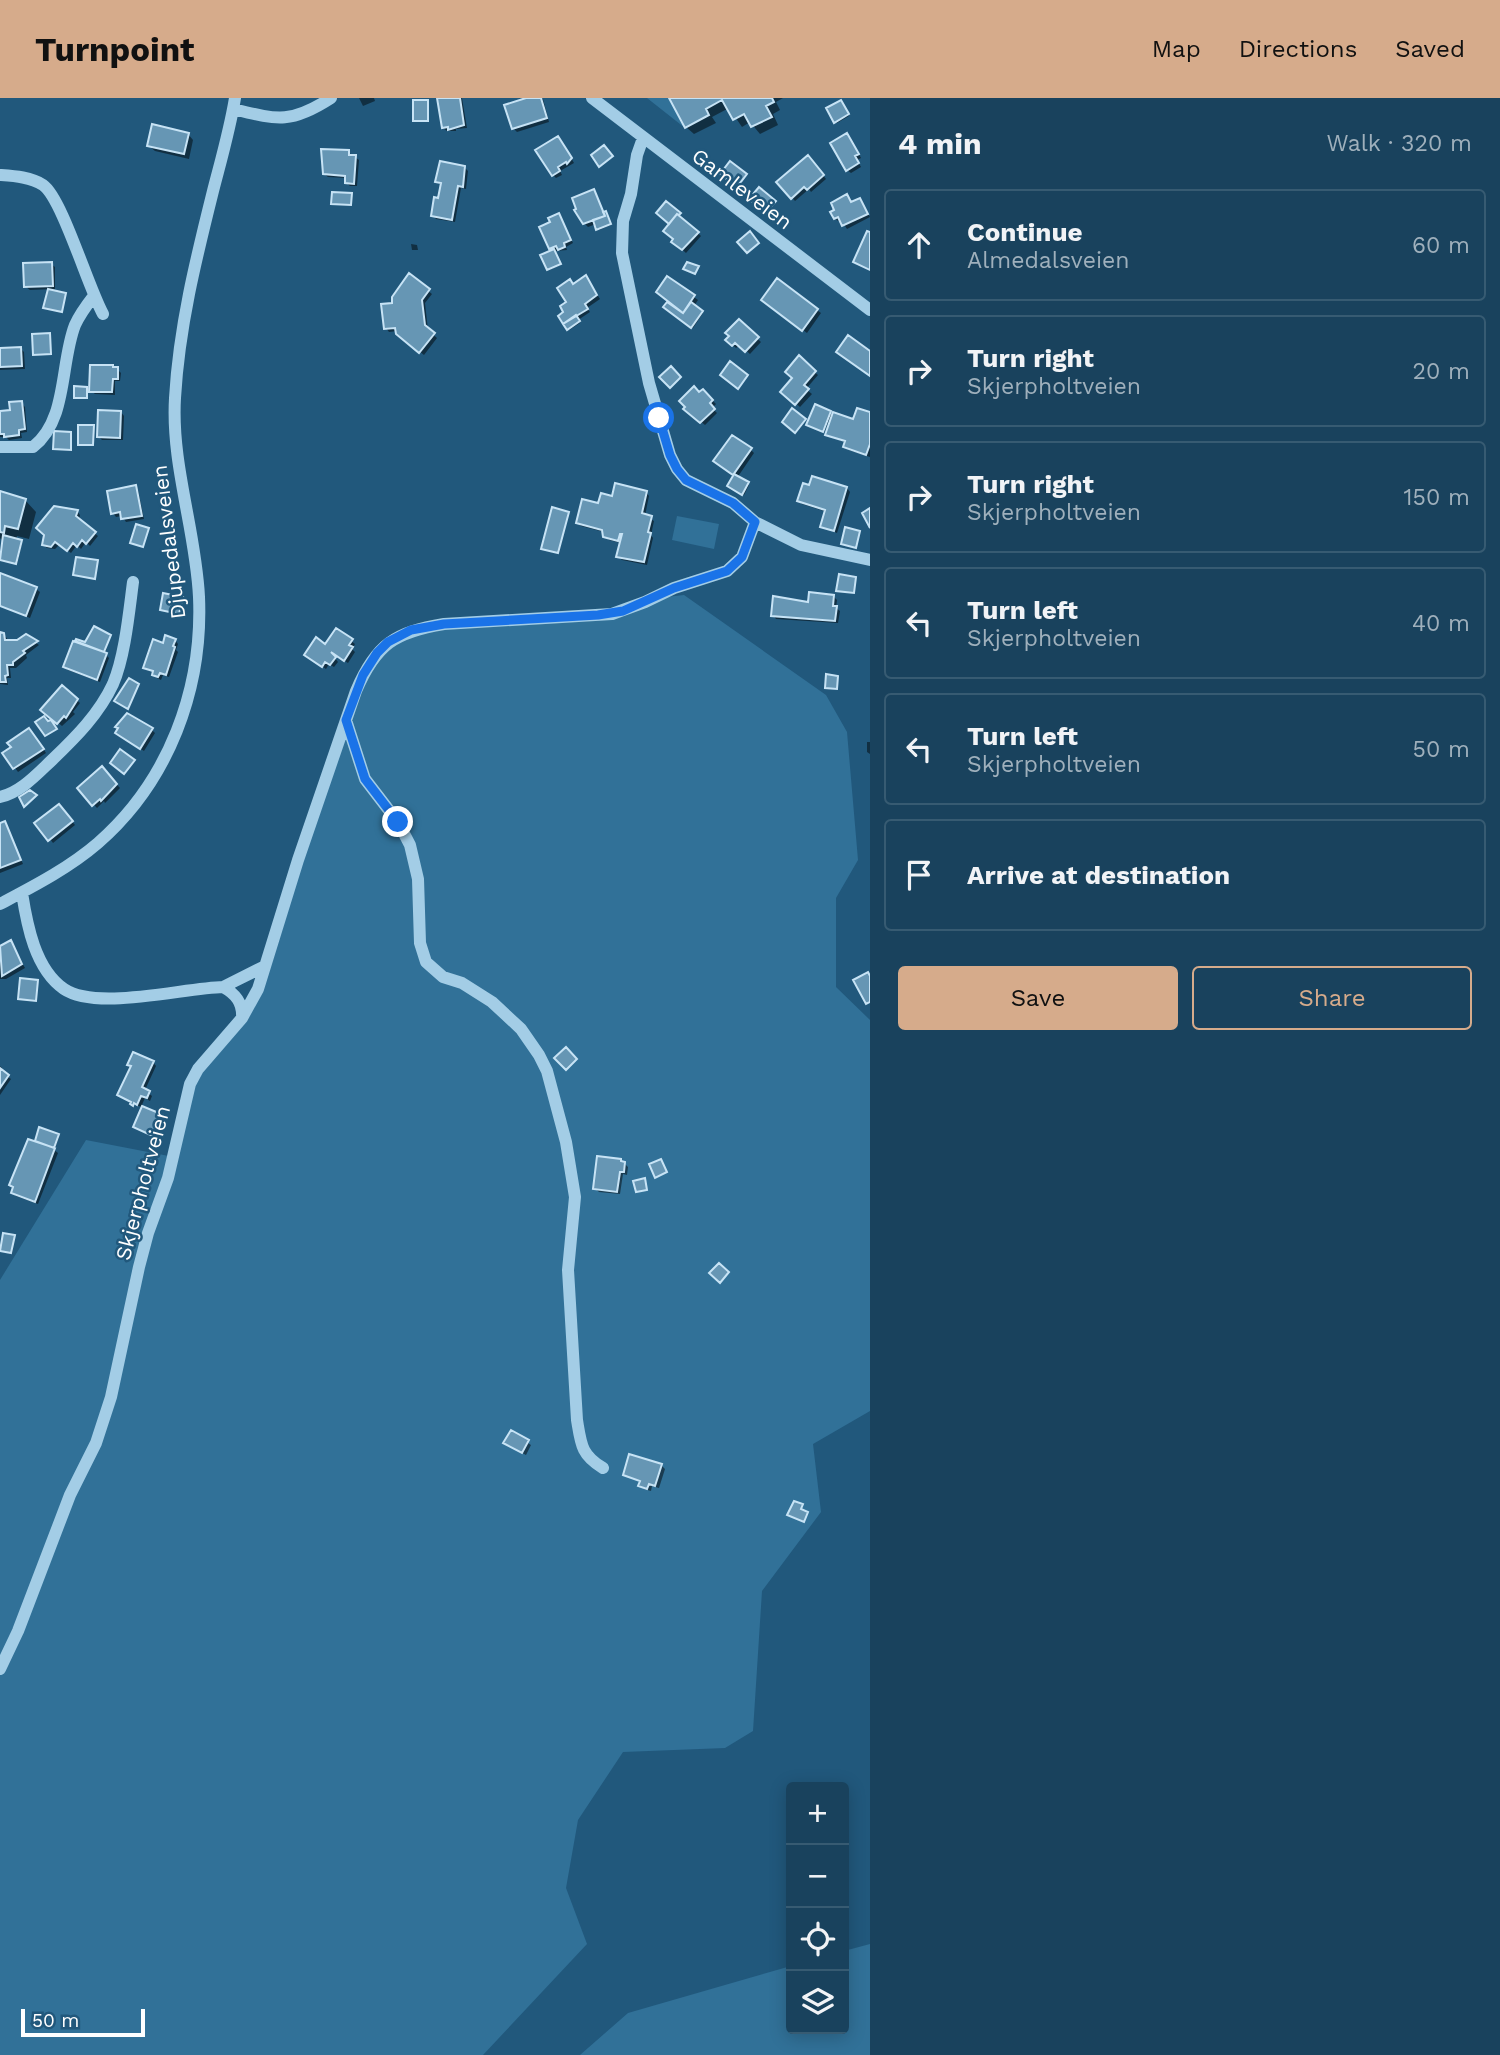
<!DOCTYPE html>
<meta charset="utf-8">
<style>
:root{--surface:#19425d;--page:#224963;--text:#f1f3f6;--muted:#9fb0bc;--line:#375b72;--accent:#d6ab8b}
body{margin:0;font-family:"Work Sans",sans-serif;background:var(--page);color:var(--text)}
.controls{position:absolute;right:21px;bottom:21px;display:grid;overflow:hidden;border-radius:7px;box-shadow:0 4px 18px #0003}
.controls button{width:63px;height:63px;display:grid;place-items:center;padding:0;border:0;border-bottom:2px solid var(--line);background:var(--surface);color:var(--text);font:35px sans-serif}
.scale{position:absolute;left:21px;bottom:18px;width:124px;box-sizing:border-box;padding-left:7px;border:4px solid #fff;border-top:0;font-size:19px;line-height:24px;white-space:nowrap;color:#fff;-webkit-text-stroke:5px #21587c;paint-order:stroke}
.stop{position:absolute;width:21px;height:21px;margin:-16px;border:5px solid #1a73e8;border-radius:50%;background:#fff}
.stop.end{background:#1a73e8;border-color:#fff;box-shadow:0 2px 7px #0008}
.list{margin:0;padding:0;list-style:none}
h2{display:flex;justify-content:space-between;align-items:center;height:91px;margin:0;padding:0 28px;font-size:30px}
h2 small{font-size:23px;font-weight:400;color:var(--muted)}
.list li{display:grid;grid-template-columns:46px 1fr auto;gap:21px;align-items:center;box-sizing:border-box;height:112px;margin:0 14px 14px;padding:0 14px;border:2px solid var(--line);border-radius:7px}
.list b{display:block;font-size:26px;white-space:nowrap}
.list p{margin:0;font-size:23px;white-space:nowrap;color:var(--muted)}
.list em{font-size:23px;font-style:normal;color:var(--muted)}
.actions{display:flex;gap:14px;padding:21px 28px}
.actions a{flex:1;padding:16px 0;border:2px solid var(--accent);border-radius:7px;text-align:center;font-size:24px;color:var(--accent)}
.actions .main{background:var(--accent);color:#111}
.icon{flex:none;width:38px;height:38px;fill:none;stroke:currentColor;stroke-width:2;stroke-linecap:round;stroke-linejoin:round}
.map{position:relative;flex:none;width:870px;height:1957px;overflow:hidden}
header{display:flex;align-items:center;gap:42px;box-sizing:border-box;height:98px;padding:0 35px;background:var(--accent);color:#111}
header strong{font-size:33px}
nav{display:flex;gap:38px;margin-inline-start:auto;font-size:24px}
main{display:flex}
aside{flex:1;background:var(--surface)}
.map>svg:first-child{display:block}
</style>
<header>
<strong>Turnpoint</strong>
<nav><a>Map</a><a>Directions</a><a>Saved</a></nav>
</header>
<main>
<div class="map">
<svg width="870" height="1957" viewBox="0 0 870 1957">
<rect width="100%" height="100%" fill="#21587c"/>
<path fill="#317198" d="M647,0h22l16,30z
M677,418l42,8 -5,25 -42,-9z
M684,497l142,100 21,37 11,128 -22,38v89l34,33v391l-57,33 8,68 -59,79 -9,140 -28,17 -102,4 -45,68 -12,68 21,56 -104,111h-483v-775l86,-140 88,17 12,-63 44,-61 35,-61 99,-301 53,-44 173,-13 67,-16z
M870,1846v111h-290l48,-42 163,-47v63h53v-78z"/>
<path fill="#0007" d="M359,0h15l1,3 -12,5z
M438,0h24l5,30 -11,1v2h-9l-4,-3z
M532,0l11,1 6,23 -32,10 -4,-4z
M671,0h112l-7,4 4,8 -7,4 5,11 -18,9 -10,-12 -8,5 -13,-19 -17,9 4,6 -22,11 -8,-7z
M842,5l7,13 -12,7 -1,-1z
M188,36l5,6 -4,19 -34,-8 -6,-5z
M850,40l11,20 -4,2 4,7 -10,6 -4,-3z
M562,44l12,21 -14,8 2,4 -6,3 -3,-3z
M348,54l11,8 -2,26h-7l-3,-3v-5l-19,-1 -4,-3z
M811,62l15,19 -15,13 -2,-3 -14,12 -16,-18z
M464,69l4,4 -2,18 -5,-1 -6,34 -19,-3 -3,-4 6,-15 3,-15 -5,-4z
M593,94l4,3 8,23v-7l6,14 -12,5 -3,-6 -8,3 -4,-4z
M847,99l5,6 8,-3 10,17 -23,12 -6,-9 -3,1 -3,-3z
M666,106l35,32 -15,17 -13,-12 2,-2z
M559,118l14,27 -7,4 1,3 -12,1 6,14 -12,5 4,-19 -3,-3 2,-25z
M411,146l6,1 1,5h-6z
M51,166l4,3v22l-25,1 -4,-3z
M409,178l23,18 -7,9 3,27 9,8 -13,17 -22,-18 -5,-6 -8,1 -3,-4 8,-23z
M586,179l14,22 -13,9 3,4 -12,8 2,3 -11,7 -9,-13 6,-4 7,-28z
M667,180l31,22 -4,6 9,7 -10,15 -27,-21 9,2 2,-2z
M767,205l50,7 4,3 -14,20z
M739,223l22,21 -11,12 -10,-9 -4,3 -9,-8z
M20,250l4,4 1,17 -25,1v-21z
M799,260l19,17 -12,14 6,5 -12,13 -18,-16 12,-13z
M117,271l4,4 -1,8h-5v14l-20,-1 -4,-3z
M703,293l13,13 -4,4 5,5 -12,12 -20,-16z
M21,305l4,4 2,25 -6,1 1,5 -13,2 -3,-3h-6v-24l12,-1z
M121,314l3,4 -1,24h-21l-4,-4z
M830,315l4,3 20,5 16,-7v43l-21,-7 -4,-3 2,-4 -20,-9 6,-15 -3,-1 -6,14 -15,-6z
M750,351l4,4 -17,25 12,7 -5,10 -13,-8 5,-11 -17,-11z
M135,389l3,3 6,29 -18,3 -4,-6 -6,1 -3,-4z
M847,390l3,4 -13,41 -15,-7 5,-14 -25,-8 -3,-3z
M646,394l3,4 -4,20 9,5 -3,14 2,3 -6,27 -25,-5 -4,-4 3,-13 -12,-3 -5,-8 -23,-6 -3,-3 36,-25z
M0,396l25,6 11,12 -7,27 -12,-3 -1,4 6,3 -5,21 -17,-4 3,-19 -3,-3z
M77,413l3,4 -1,5 19,16 -8,10 -4,-4 -5,7 -4,-4 -6,8 -11,-9 -5,5 -8,-1 -3,-3z
M568,415l-9,40 -14,-3z
M0,477l36,14 4,3 -10,26 -30,-13z
M833,498l4,4 -1,8 4,3 -2,12 -62,-4 -3,-4z
M337,532l18,14 -3,5 3,3 -7,11 -18,-12 8,11 -4,5 -5,-3 -3,5 -16,-11 16,-12z
M0,536l7,4v4h10l9,-6 13,9 -13,10 1,3 -11,10h-6l1,10h-4l1,7 -8,-1z
M110,538l-5,18 4,4 -9,24 -32,-12 -3,-3 27,-18 -5,-4z
M175,542l3,4 -2,6 2,2 -9,25 -6,-2 -2,5 -4,-2 -2,-5 -10,-6 19,-22z
M138,587l-9,24 -12,-7z
M62,589l18,16 -7,9 2,2 -13,12 -19,-16z
M152,632l3,3 -11,18 -24,-15z
M33,635l13,20 -28,19 -13,-18z
M867,644h3v12l-3,-2z
M102,671l18,19 -15,15 -1,-2 -7,7 -18,-19z
M62,711l13,16 -22,18 -3,-4z
M5,725l18,41 -23,9v-48z
M10,844l15,26 -19,11h-6v-32z
M153,964l3,4 -11,24 7,6 -2,5 -5,-3 -4,9 -18,-9 -4,-3 13,-28 -3,-3z
M0,968l2,2 -2,3 11,8 -11,16z
M165,1020l-7,20 -22,-10z
M41,1032l18,7 -5,13 4,3 -20,51 -22,-8 -3,-3z
M625,1066l3,3 -1,8 -4,-1 -3,20 -21,-2 -4,-4z
M14,1139l-2,17 -9,-2 -2,-2z
M511,1334l20,13 -5,10 -17,-9z
M630,1358l32,10 3,3 -6,19 -7,-2 -1,5 -7,-2 -4,-3 1,-4 -16,-7z"/>
<path fill="#6696b4" stroke="#c7e3f5" stroke-width="2" d="M437,0h23l4,27 -16,5v-3l-6,1z
M526,0h15l6,20 -35,11 -8,-24z
M669,0h103l2,4 -8,4 6,11 -21,10 -7,-13 -11,6 -11,-20 -16,9 3,6 -24,13z
M413,2h15v21h-15z
M841,2l8,14 -15,9 -8,-15z
M152,26l37,9 -5,21 -37,-8z
M847,35l12,21 -4,2 4,7 -13,8 -16,-28z
M558,38l14,22 -5,6 -1,-2 -8,5 2,4 -8,5 -17,-26z
M604,47l9,11 -14,11 -8,-12z
M321,51l28,1v5h7l-2,29 -9,-1v-7l-22,-2z
M808,57l16,20 -17,15 -3,-3 -13,12 -15,-17z
M440,63l25,5 -2,21 -5,-1 -6,34 -21,-4 3,-19 4,1 3,-15 -6,-1z
M730,63l17,13 -10,13 -17,-13z
M759,89l17,14 -11,12 -16,-14z
M594,91l11,27 -22,8 -9,-14 2,-1 -4,-11z
M332,94l20,1 -1,12 -20,-1z
M847,96l4,8 9,-4 8,16 -26,12 -4,-9 -4,2 -4,-7 4,-2 -3,-7z
M666,103l15,12 -2,2 -2,-1 -8,10 -13,-11z
M606,113l5,13 -15,6 -3,-10 12,-4 -2,-4z
M559,115l12,27 -7,3 1,4 -7,3 -2,-4 -7,3 -10,-22 11,-5 -2,-4z
M677,116l22,18 -17,18 -11,-8 2,-3 -10,-8z
M750,133l9,12 -12,10 -10,-11z
M867,133l3,1v38l-17,-8z
M554,151l7,15 -14,6 -7,-15z
M52,164l1,24 -29,1 -1,-24z
M687,164l12,4 -4,8 -12,-5z
M409,175l21,16 -8,11 3,25 10,8 -16,20 -23,-19 -1,-6 -11,1 -3,-25 11,-1v-6z
M586,177l11,20 -12,9 3,5 -25,15 -5,-8 5,-4 -3,-6 6,-4 -9,-14 13,-9 3,5z
M667,178l28,19 -12,18 -27,-21z
M777,180l41,31 -16,22 -41,-31z
M48,191l18,4 -4,19 -19,-4z
M667,204l16,11 8,-11 12,9 -12,17 -28,-21z
M576,217l4,6 -13,9 -4,-6z
M739,221l20,18 -14,15 -10,-9 -3,3 -7,-6 4,-4 -4,-3z
M50,235l1,21 -18,1 -1,-21z
M848,237l22,16v25l-34,-24z
M21,249l1,19 -22,1v-19z
M799,257l17,16 -12,14 5,4 -14,16 -15,-13 12,-14 -7,-6z
M730,263l18,14 -10,14 -18,-14z
M90,267h23v2h5v12h-5l-1,13h-23z
M671,268l10,11 -11,11 -11,-11z
M74,288l13,1v11h-13z
M694,288l5,6 4,-3 10,11 -3,3 5,6 -15,14 -17,-14 2,-2 -6,-6z
M22,303l3,28 -6,1v5l-15,2v-3h-4v-23l10,-1 -1,-8z
M815,306l16,7 -8,21 -17,-7z
M792,310l14,11 -11,14 -13,-11z
M857,310l13,4v32l-4,11 -23,-8 2,-6 -20,-6 8,-23 20,7z
M98,312l23,1 -1,27 -23,-1z
M78,327h16l-1,20h-15z
M54,333l17,1v18l-18,-1z
M732,337l20,13 -19,27 -20,-14z
M734,376l15,8 -7,13 -15,-9z
M812,378l35,11 -13,44 -14,-4 5,-17 -28,-9 6,-18 6,2z
M615,385l32,8 -5,22 10,3 -4,16 3,1 -7,29 -28,-5 6,-23h-2l-2,7 -15,-4 -1,-7 -26,-7 6,-24 16,4 3,-10 11,3z
M136,387l6,31 -21,3 -1,-7 -9,2 -4,-23z
M0,393l26,8 -8,30 -13,-3 -1,7 -4,-1z
M54,408l24,4 -2,6 20,16 -10,12 -4,-4 -5,7 -4,-4 -6,8 -12,-9 -4,5 -9,-2 2,-10 -8,-7z
M552,409l17,5 -11,41 -17,-4z
M870,410v20l-8,-15z
M136,426l13,4 -6,19 -13,-4z
M845,429l15,4 -4,17 -15,-4z
M3,437l19,5 -6,24 -16,-4z
M76,459l22,3 -3,19 -22,-4z
M0,475l37,14 -11,29 -26,-10z
M839,476l17,3 -2,16 -18,-2z
M809,494l25,3 -1,11h4l-2,15 -64,-5 2,-20 35,6z
M163,495l20,4 -4,17 -19,-4z
M94,528l17,9 -7,17 -29,-11 1,-2 9,3z
M336,530l17,11 -4,6 4,2 -9,14 -13,-9 5,5 -6,8 -5,-3 -3,5 -18,-12 12,-18 9,7z
M0,534l4,1 1,7h12l9,-6 12,7 -15,10 2,2 -12,9v3h-6l1,10 -3,1 1,6h-6z
M165,537l11,4 -3,7 2,1 -9,28 -6,-2 -2,4 -6,-2 1,-4 -10,-3 10,-29 10,4z
M73,543l34,12 -10,27 -34,-13z
M826,576l12,2 -1,13 -12,-1z
M129,580l10,6 -11,25 -14,-8z
M62,587l16,14 -12,19 -2,-2 -7,8 -17,-14z
M127,615l26,15 -13,21 -25,-16 3,-5 -3,-1z
M44,618l4,5 3,-1 6,9 -12,7 -10,-14z
M29,630l15,21 -31,20 -11,-16 9,-6 -4,-4z
M120,651l15,11 -11,14 -14,-11z
M102,668l15,18 -16,17 -1,-2 -8,7 -15,-18z
M30,692l7,5 -13,12 -5,-10z
M59,706l14,17 -25,20 -14,-18z
M5,723l16,39 -21,8v-45z
M11,842l11,24 -20,12 -2,-30z
M868,874l2,4v26l-4,2 -13,-24z
M20,880l18,2 -2,21 -18,-2z
M566,949l11,12 -11,11 -12,-12z
M133,954l21,9 -12,26 8,4 -3,7 -6,-2 -4,9 -3,-2 -1,3 -3,-2 1,-2 -14,-7 14,-29 -4,-1z
M0,970l9,7 -9,13z
M142,1008l24,10 -9,22 -24,-11z
M39,1029l20,7 -5,14 -19,-7z
M28,1041l27,9 -20,54 -24,-9 2,-6 -4,-2z
M597,1058l24,3v2l4,1 -1,10h-4l-3,20 -24,-3z
M661,1061l6,13 -12,6 -6,-14z
M645,1080l2,12 -11,2 -3,-11z
M3,1135l12,2 -4,18 -11,-2z
M719,1165l10,9 -9,11 -11,-10z
M511,1332l18,10 -7,13 -19,-10z
M629,1356l33,10 -7,22 -6,-2 -2,5 -9,-3 2,-5 -17,-6z
M794,1403l9,3 -2,5 7,3 -4,10 -17,-7z"/>
<g fill="none" stroke-linecap="round" stroke-linejoin="round">
<path stroke="#a3cde6" stroke-width="12" d="M592,0l278,212
M233,11c45,11 58,15 98,-11
M643,40l-6,17 -6,39 -8,27 -1,32 27,130 21,72 7,14 9,11 47,23 22,19 46,23 69,15
M0,77c14,1 31,2 43,10 19,13 45,102 60,129
M0,349h33c35,-27 27,-84 42,-122 5,-11 11,-19 18,-28
M346,622l19,59 33,43 12,23 8,34 2,64 6,19 17,15 19,6 30,19 29,27 18,26 8,16 19,71 9,55 -7,73 9,150c4,24 4,35 26,48
M0,699c21,-5 36,-22 52,-37 24,-23 47,-46 61,-76 12,-28 16,-72 20,-102
M22,795c5,32 13,76 42,96 33,22 119,-1 159,-2 13,7 20,16 19,31
M0,806c34,-18 69,-36 98,-61 71,-62 105,-154 101,-246 -3,-66 -28,-132 -24,-199 4,-71 21,-139 38,-207 8,-31 17,-62 22,-93
M223,889l42,-21
M0,1571l18,-38 52,-136 26,-52 15,-46 28,-130 9,-34 20,-55 22,-94 8,-15 44,-51 16,-29 40,-129 58,-169c20,-47 39,-59 88,-67l168,-10 33,-12 29,-14 53,-17 15,-14 13,-35"/>
</g>
<g fill="none" stroke-linecap="round" stroke-linejoin="round">
<path stroke="#1a73e8" stroke-width="9" d="M398,724l-33,-43 -19,-59 17,-45 14,-22 11,-11 23,-12 33,-6 154,-9 25,-4 51,-23 53,-17 15,-14 13,-35 -22,-19 -47,-23 -9,-11 -7,-14 -11,-37"/>
</g>
<g text-anchor="middle" stroke-width="5" stroke-linejoin="round" paint-order="stroke">
<g font-size="21" fill="#fff" stroke="#21587c">
<text transform="translate(742 91) rotate(37)" y="7">Gamleveien</text>
<text transform="translate(169 444) rotate(-97)" y="7">Djupedalsveien</text>
<text transform="translate(143 1085) rotate(-75)" y="7">Skjerpholtveien</text>
</g>
</g>
</svg>
<div class="controls">
<button>+</button>
<button>−</button>
<button><svg class="icon" aria-label="locate" viewBox="0 0 24 24"><circle cx="12" cy="12" r="6"/><path d="M12 2v4M12 18v4M2 12h4M18 12h4"/></svg></button>
<button><svg class="icon" aria-label="layers" viewBox="0 0 24 24"><path d="M12 4l9 5-9 5-9-5zM3 14l9 5 9-5"/></svg></button>
</div>
<div class="scale">50 m</div>
<div class="stop" style="left:659px;top:320px"></div>
<div class="stop end" style="left:398px;top:724px"></div>
</div>
<aside>
<h2>4 min<small>Walk · 320 m</small></h2>
<ul class="list">
<li><svg class="icon" aria-label="ahead" viewBox="0 0 24 24"><path d="M12 20V5M6 11l6-6 6 6"/></svg><div><b>Continue</b><p>Almedalsveien</p></div><em>60 m</em></li>
<li><svg class="icon" aria-label="right" viewBox="0 0 24 24"><path d="M7 20v-9h11M14 6l5 5-5 5"/></svg><div><b>Turn right</b><p>Skjerpholtveien</p></div><em>20 m</em></li>
<li><svg class="icon" aria-label="right" viewBox="0 0 24 24"><path d="M7 20v-9h11M14 6l5 5-5 5"/></svg><div><b>Turn right</b><p>Skjerpholtveien</p></div><em>150 m</em></li>
<li><svg class="icon" aria-label="left" viewBox="0 0 24 24"><path d="M17 20v-9H6M10 6l-5 5 5 5"/></svg><div><b>Turn left</b><p>Skjerpholtveien</p></div><em>40 m</em></li>
<li><svg class="icon" aria-label="left" viewBox="0 0 24 24"><path d="M17 20v-9H6M10 6l-5 5 5 5"/></svg><div><b>Turn left</b><p>Skjerpholtveien</p></div><em>50 m</em></li>
<li><svg class="icon" aria-label="arrive" viewBox="0 0 24 24"><path d="M6 21V4h12l-3 4 3 4H6"/></svg><div><b>Arrive at destination</b></div></li>
</ul>
<div class="actions"><a class="main">Save</a><a>Share</a></div>
</aside>
</main>
